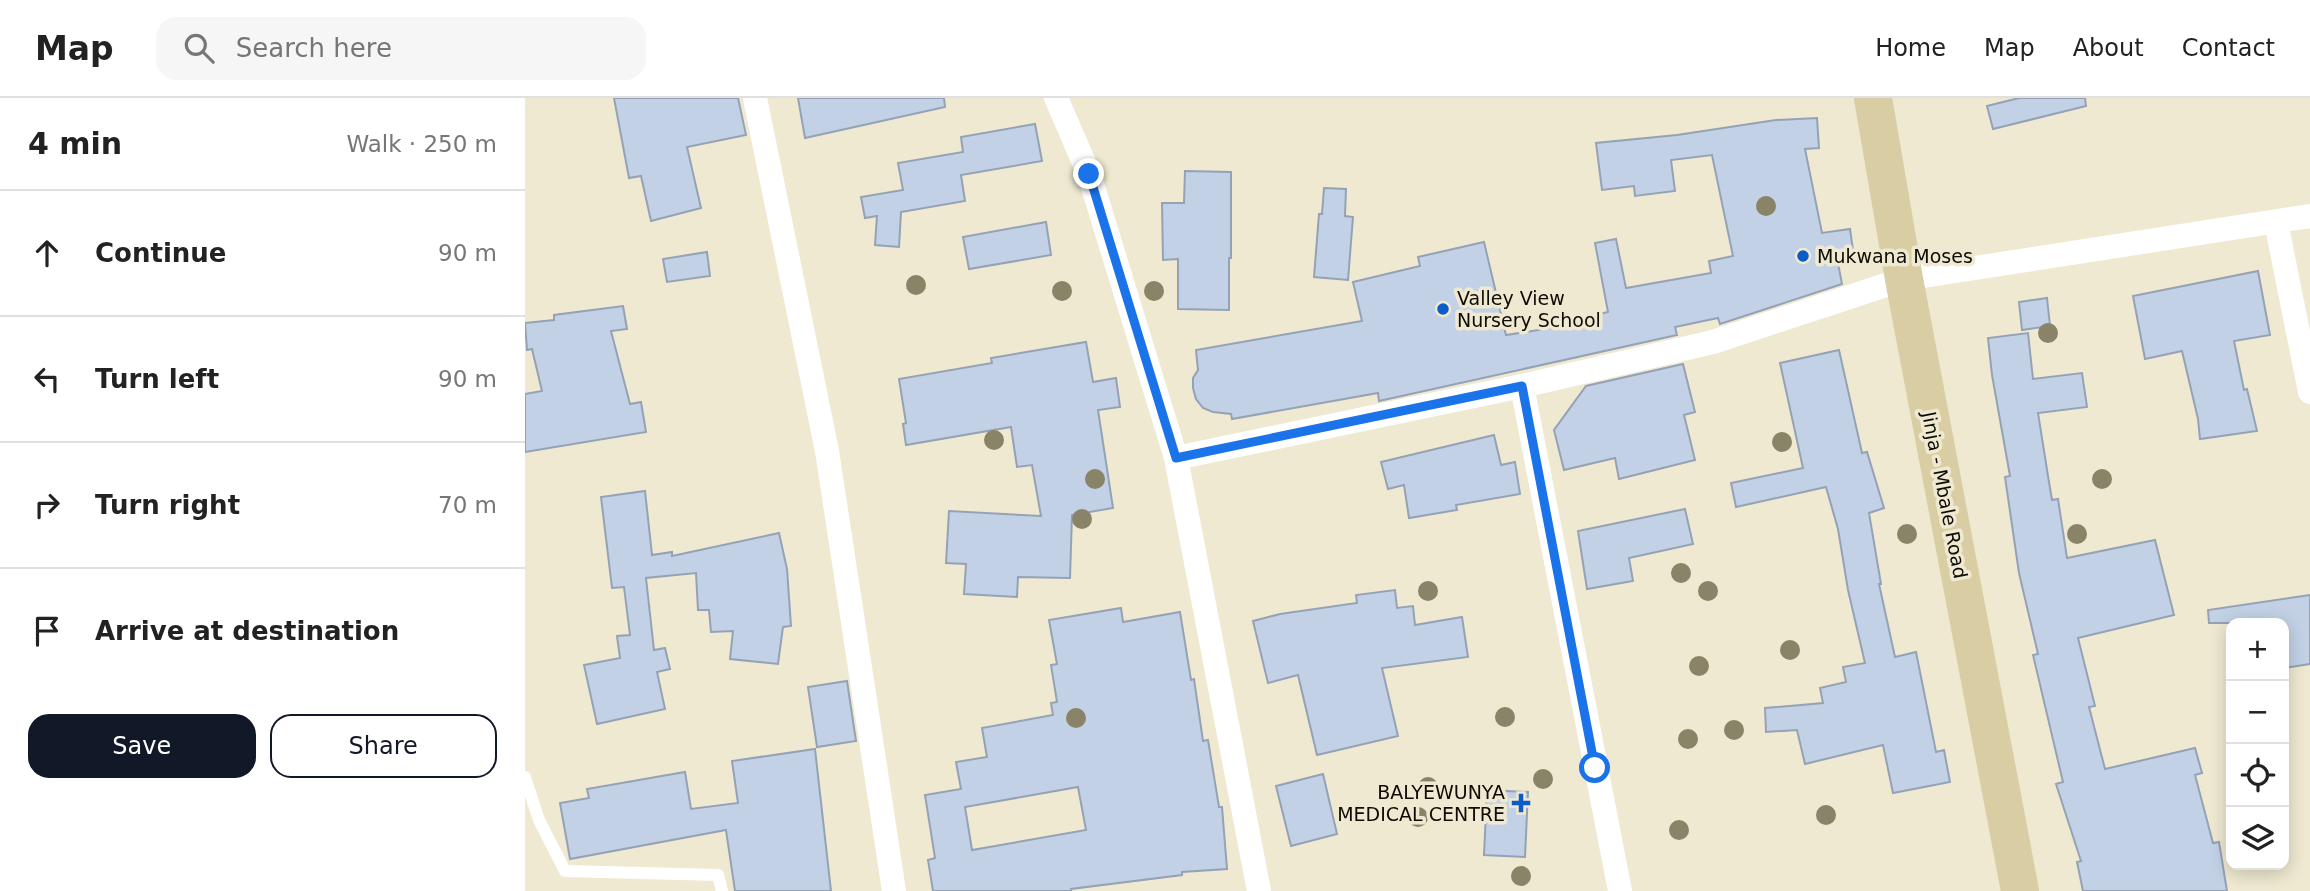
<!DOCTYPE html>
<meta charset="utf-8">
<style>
:root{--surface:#fff;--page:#f6f6f6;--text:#222;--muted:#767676;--line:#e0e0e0;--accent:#111827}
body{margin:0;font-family:"DejaVu Sans",sans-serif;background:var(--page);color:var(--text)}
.controls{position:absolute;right:21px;bottom:21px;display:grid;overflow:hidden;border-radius:14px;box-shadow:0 4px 18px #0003}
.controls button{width:63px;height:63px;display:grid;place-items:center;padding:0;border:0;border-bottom:2px solid var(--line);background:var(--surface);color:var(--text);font:35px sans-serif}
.stop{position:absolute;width:21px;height:21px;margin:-16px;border:5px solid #1a73e8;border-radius:50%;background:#fff}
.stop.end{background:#1a73e8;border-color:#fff;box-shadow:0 2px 7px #0008}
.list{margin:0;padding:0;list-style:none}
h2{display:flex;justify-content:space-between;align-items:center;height:91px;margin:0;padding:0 28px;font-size:30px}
h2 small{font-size:23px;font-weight:400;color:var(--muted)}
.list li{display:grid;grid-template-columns:46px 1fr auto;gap:21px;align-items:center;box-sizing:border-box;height:126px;padding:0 28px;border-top:2px solid var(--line)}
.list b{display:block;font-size:26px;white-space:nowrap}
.list em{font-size:23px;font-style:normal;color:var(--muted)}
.actions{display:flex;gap:14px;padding:21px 28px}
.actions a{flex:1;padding:16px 0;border:2px solid var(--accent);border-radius:21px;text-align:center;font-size:24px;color:var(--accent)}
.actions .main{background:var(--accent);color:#fff}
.icon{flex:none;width:38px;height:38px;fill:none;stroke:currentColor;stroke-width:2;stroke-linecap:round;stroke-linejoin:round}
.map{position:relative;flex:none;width:1785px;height:793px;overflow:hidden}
header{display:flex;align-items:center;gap:42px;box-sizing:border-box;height:98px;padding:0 35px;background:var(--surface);border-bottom:2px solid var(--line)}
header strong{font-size:33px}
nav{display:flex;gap:38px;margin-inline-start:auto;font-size:24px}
.search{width:490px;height:63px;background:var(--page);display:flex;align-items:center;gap:18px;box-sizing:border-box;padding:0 24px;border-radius:21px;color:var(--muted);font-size:26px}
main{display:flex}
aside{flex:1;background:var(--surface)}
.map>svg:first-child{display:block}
</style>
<header>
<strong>Map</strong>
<div class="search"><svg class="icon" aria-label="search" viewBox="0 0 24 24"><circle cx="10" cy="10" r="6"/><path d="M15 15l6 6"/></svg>Search here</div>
<nav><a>Home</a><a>Map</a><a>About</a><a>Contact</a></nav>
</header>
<main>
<aside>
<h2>4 min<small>Walk · 250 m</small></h2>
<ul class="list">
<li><svg class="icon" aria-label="ahead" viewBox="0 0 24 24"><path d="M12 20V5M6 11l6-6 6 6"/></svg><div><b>Continue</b></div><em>90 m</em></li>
<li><svg class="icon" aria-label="left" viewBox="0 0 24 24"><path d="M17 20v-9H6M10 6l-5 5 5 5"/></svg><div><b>Turn left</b></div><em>90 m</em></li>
<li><svg class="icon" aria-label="right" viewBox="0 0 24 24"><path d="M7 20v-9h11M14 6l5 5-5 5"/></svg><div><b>Turn right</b></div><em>70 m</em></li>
<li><svg class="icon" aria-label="arrive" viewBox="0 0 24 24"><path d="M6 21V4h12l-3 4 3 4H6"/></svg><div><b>Arrive at destination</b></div></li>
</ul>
<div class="actions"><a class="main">Save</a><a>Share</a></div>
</aside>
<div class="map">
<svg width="1785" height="793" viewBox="0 0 1785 793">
<rect width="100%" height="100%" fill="#efe9d1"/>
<path fill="#c3d1e6" stroke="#95a2b6" stroke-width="2" fill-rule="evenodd" d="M89,0h124l8,37 -59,12 14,61 -50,13 -10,-45 -12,2z
M273,0h146l1,9 -140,31z
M1494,0h66l1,8 -93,23 -6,-23z
M1292,20l2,30 -14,1 17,84 28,-4 3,21 -17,3 6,31 -122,40 -2,-6 -43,9 2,8 -298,66 -1,-8 -146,26 -1,-5 -18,-2 -10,-4 -7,-9 -3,-11v-10l5,-8 -2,-20 166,-29 -9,-39 67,-16 -2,-9 66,-15 22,93 64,-10 -1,-4 39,-9 -13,-69 21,-4 10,49 85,-15 -2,-12 24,-5 -21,-101 -41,5 4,31 -40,5 -1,-10 -32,4 -6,-47 81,-8 99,-15z
M510,26l7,37 -81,14 4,26 -64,11 -2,35 -24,-2 2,-29 -12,2 -4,-21 42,-7 -5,-27 65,-11 -2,-15z
M660,73l46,1v86h-2v52l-51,-1v-50l-15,1 -1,-57h22z
M799,90l22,1 -1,27 8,1 -5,63 -34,-3 5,-63h3z
M521,124l5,33 -82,14 -6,-32z
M182,154l3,24 -43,6 -4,-23z
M1733,173l12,64 -36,6 10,49 3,-1 10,42 -57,8 -2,-20 -16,-68 -37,8 -12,-63z
M1522,200l3,28 -28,4 -3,-28z
M98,208l4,23 -16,2 19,73 11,-2 5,30 -121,20v-58l17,-3 -10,-42 -5,1 -2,-27 29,-3v-5z
M1503,235l5,46 49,-6 5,34 -49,6 10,63 4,24 6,-1 9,59 88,-18 19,75 -96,23 17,68 -6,1 16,62 90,-21 7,25 -7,2 18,68 6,-1 8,49h-144l-6,-29 4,-1 -25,-77 7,-2 -30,-127 5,-1 -19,-81 -14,-96 5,-1 -18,-101 -4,-37z
M561,244l7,40 23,-4 4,29 -22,3 15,98 -41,7 -2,63 -52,-1 -1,20 -53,-3 2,-30 -20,-1 3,-52 92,5 -9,-51 -15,2 -6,-40 -105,18 -3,-21 3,-1 -7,-44 93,-16 -1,-5z
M1314,252l23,103 5,-1 17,56 -15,5 12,71h-2l16,73 21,-5 20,100 8,-2 6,32 -57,11 -10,-48 -78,19 -8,-34 -31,2 -1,-24 58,-5 -3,-15 26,-6 -3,-15 22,-4 -17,-73 -10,-61 -12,-42 -90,20 -5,-24 72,-15 -23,-105z
M1158,266l12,48 -11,3 11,45 -76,19 -4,-21 -51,12 -10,-40 32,-44z
M969,337l7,30 14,-3 5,32 -64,11 1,5 -48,8 -5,-33 -16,4 -7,-27z
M120,393l7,64 20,-3v4l107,-23 8,36 4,57 -8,1 -5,37 -48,-5 3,-28 -22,1 -2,-22h-11l-2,-37 -50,5 8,72 11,-2 5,21 -13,3 8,37 -68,15 -13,-59 36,-7 -3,-22 13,-1 -6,-48 -12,1 -11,-91z
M1160,411l8,35 -64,14 4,23 -46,8 -9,-58z
M870,492l2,18 16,-2 2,19 47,-8 6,40 -86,11 16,68 -81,19 -19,-80 -30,8 -15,-62 27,-7 77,-11 -1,-8z
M1785,497v69l-26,4v-45h-75l-1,-13z
M596,510l2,14 57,-10 11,68 3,-1 9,62 5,-1 11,67h3l5,62 -45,3v3l-111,14v2h-138l-5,-31 7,-2 -10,-63 36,-6 -5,-27 31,-5 -5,-29 71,-13 -2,-12 6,-1 -6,-37 6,-1 -8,-44zM553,689l8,43 -114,20 -7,-43z
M322,583l9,60 -39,6 -9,-60z
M290,651l16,142h-96l-9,-61 -156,29 -10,-56 29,-5 -2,-9 98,-17 6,37 47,-6 -6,-42z
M798,676l14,60 -46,12 -15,-60z
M962,692l41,2 -3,65 -41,-2z"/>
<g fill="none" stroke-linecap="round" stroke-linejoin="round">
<path stroke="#fff" stroke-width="12" d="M0,679l14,43 26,51 153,4 4,16"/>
<path stroke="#fff" stroke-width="24" d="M230,0l72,353 67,440
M531,0l33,76 87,284
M1751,124l34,170
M997,288l98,505
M734,793l-83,-433 346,-72 191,-44 191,-63 406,-63"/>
<path stroke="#d8cda3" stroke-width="38" d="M1348,0l31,181 116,612"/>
</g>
<g fill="#898368">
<circle cx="1241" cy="108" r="10"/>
<circle cx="391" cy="187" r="10"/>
<circle cx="537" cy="193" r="10"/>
<circle cx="629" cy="193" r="10"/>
<circle cx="1523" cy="235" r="10"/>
<circle cx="469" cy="342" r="10"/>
<circle cx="1257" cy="344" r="10"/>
<circle cx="570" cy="381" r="10"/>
<circle cx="1577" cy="381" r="10"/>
<circle cx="557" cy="421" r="10"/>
<circle cx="1382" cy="436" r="10"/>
<circle cx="1552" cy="436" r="10"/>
<circle cx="1156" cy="475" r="10"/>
<circle cx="903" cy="493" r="10"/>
<circle cx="1183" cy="493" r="10"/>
<circle cx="1265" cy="552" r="10"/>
<circle cx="1174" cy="568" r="10"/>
<circle cx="980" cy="619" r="10"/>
<circle cx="551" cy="620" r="10"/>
<circle cx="1209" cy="632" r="10"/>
<circle cx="1163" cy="641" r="10"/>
<circle cx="1018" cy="681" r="10"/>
<circle cx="903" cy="689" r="10"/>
<circle cx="1301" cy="717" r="10"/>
<circle cx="893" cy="719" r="10"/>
<circle cx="1154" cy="732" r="10"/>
<circle cx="996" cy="778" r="10"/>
</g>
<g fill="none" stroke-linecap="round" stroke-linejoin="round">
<path stroke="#1a73e8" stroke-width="9" d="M564,76l87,284 346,-72 73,382"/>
</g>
<g fill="#0b5cc6" stroke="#efe9d1" stroke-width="2.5">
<circle cx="1278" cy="158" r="7"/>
<circle cx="918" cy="211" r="7"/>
<path d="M992.5 694.5h7v7h7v7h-7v7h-7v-7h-7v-7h7z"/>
</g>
<g text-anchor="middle" stroke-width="7" stroke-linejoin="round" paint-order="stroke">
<g font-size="19" fill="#0e0c05" stroke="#efe9d1" text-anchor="start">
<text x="1292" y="165">Mukwana Moses</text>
<text x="932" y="207">Valley View<tspan x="932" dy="22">Nursery School</tspan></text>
<text x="980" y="701" text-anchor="end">BALYEWUNYA<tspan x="980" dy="22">MEDICAL CENTRE</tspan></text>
</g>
<g font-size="19" fill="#0e0c05" stroke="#efe9d1">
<text transform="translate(1420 397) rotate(79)" y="7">Jinja - Mbale Road</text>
</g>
</g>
</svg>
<div class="controls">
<button>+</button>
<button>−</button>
<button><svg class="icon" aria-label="locate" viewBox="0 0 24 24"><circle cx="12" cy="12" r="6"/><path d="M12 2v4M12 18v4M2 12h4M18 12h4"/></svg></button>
<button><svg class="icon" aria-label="layers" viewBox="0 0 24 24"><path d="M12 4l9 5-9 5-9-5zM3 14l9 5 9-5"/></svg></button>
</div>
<div class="stop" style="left:1070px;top:670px"></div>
<div class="stop end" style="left:564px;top:76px"></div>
</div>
</main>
